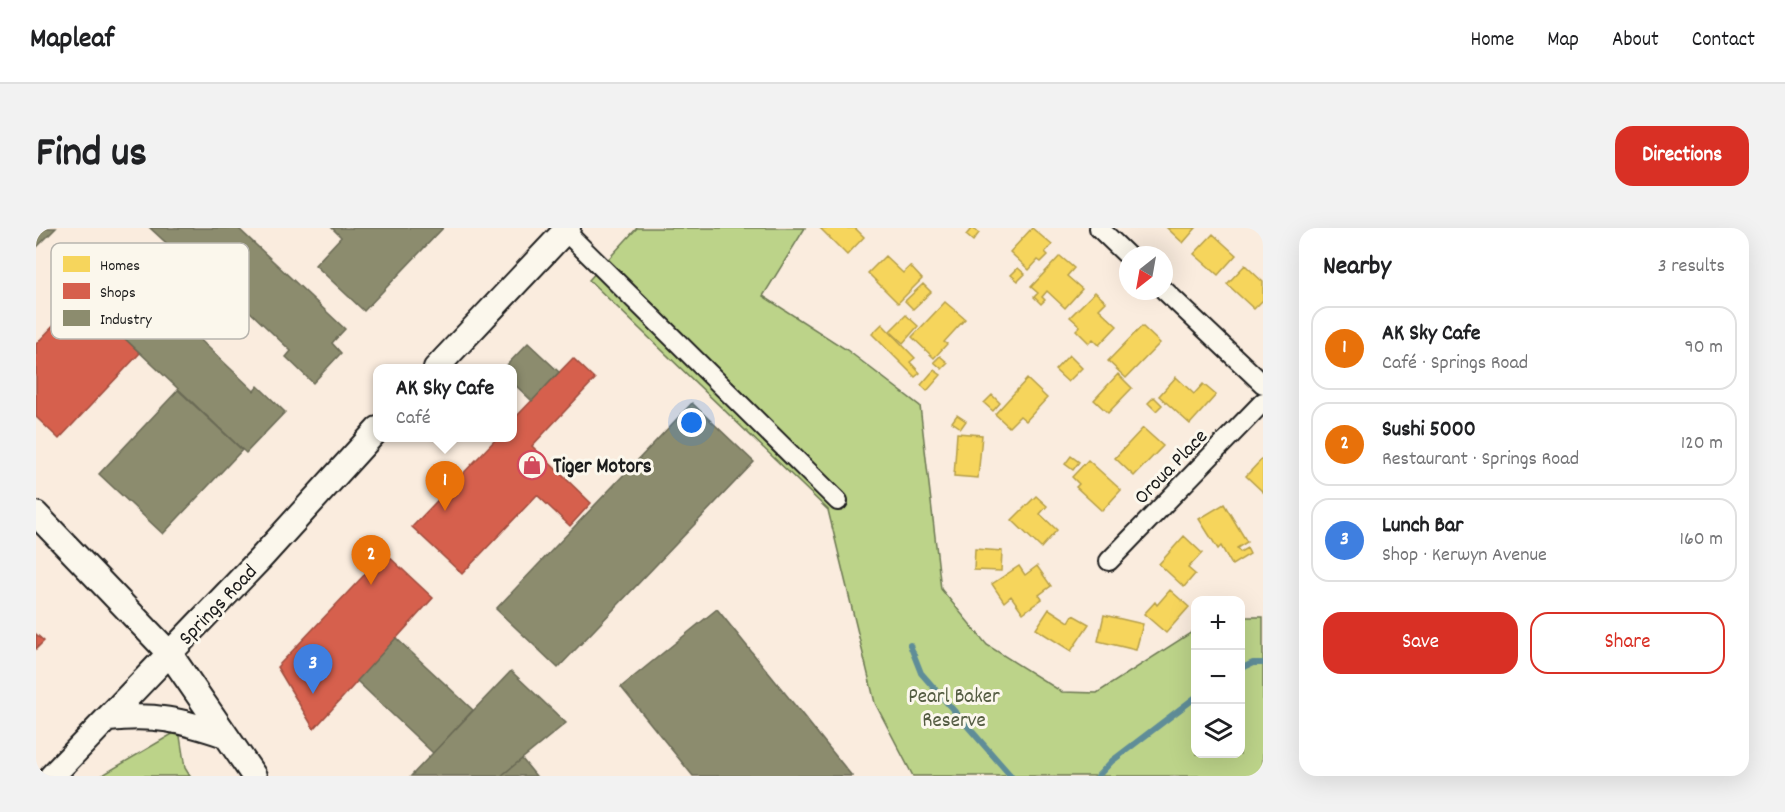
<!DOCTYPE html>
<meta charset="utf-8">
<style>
:root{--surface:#fff;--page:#f2f2f2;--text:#202124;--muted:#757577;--line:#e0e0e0;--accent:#d93025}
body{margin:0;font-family:Dekko,sans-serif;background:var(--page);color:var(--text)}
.controls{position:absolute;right:18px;bottom:18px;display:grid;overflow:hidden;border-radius:12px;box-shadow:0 6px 24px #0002}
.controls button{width:54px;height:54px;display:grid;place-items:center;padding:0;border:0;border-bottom:2px solid var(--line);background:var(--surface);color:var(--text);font:30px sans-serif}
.compass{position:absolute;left:1083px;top:18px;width:54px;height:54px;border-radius:50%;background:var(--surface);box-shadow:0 6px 24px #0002;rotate:211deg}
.you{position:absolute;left:656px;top:195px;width:21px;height:21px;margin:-15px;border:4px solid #fff;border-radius:50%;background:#1a73e8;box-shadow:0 0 0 9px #1a73e833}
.badge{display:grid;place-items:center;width:39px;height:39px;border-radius:50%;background:var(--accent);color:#fff;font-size:20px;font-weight:700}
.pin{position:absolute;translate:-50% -50px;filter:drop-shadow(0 2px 3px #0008)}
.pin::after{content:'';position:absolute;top:32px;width:21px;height:18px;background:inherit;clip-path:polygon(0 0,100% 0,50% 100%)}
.popup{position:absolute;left:337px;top:136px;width:144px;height:78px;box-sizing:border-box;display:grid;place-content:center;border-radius:12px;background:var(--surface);filter:drop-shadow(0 2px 4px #0005);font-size:20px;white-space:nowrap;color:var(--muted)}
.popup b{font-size:22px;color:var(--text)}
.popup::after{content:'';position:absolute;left:50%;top:100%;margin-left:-12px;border:12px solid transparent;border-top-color:var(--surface)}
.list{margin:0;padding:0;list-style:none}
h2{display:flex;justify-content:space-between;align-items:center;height:78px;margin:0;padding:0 24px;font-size:26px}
h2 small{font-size:20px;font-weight:400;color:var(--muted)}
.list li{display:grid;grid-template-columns:39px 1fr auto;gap:18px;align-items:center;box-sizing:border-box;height:84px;margin:0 12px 12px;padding:0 12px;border:2px solid var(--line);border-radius:18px}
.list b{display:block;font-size:22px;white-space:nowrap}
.list p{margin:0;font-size:20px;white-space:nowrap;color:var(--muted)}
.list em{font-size:20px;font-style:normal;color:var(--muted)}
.actions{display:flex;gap:12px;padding:18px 24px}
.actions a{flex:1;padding:14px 0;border:2px solid var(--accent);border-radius:18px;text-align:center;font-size:21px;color:var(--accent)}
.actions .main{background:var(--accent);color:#fff}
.icon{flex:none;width:33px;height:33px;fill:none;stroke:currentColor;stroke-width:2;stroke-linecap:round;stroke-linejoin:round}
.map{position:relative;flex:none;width:1227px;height:548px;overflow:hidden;border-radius:18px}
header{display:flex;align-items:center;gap:36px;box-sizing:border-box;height:84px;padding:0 30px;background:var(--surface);border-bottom:2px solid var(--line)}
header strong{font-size:28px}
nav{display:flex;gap:33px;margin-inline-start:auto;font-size:21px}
.intro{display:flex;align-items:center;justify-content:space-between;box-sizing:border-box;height:144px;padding:0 36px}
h1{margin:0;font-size:42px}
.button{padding:15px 27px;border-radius:18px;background:var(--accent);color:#fff;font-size:21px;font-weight:700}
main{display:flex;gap:36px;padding:0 36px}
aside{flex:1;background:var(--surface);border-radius:18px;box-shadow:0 6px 24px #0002}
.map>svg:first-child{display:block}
</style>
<header>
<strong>Mapleaf</strong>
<nav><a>Home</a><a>Map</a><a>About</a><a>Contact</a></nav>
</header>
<div class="intro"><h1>Find us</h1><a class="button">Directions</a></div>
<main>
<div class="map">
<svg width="1227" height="548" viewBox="0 0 1227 548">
<rect width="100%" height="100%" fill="#faecde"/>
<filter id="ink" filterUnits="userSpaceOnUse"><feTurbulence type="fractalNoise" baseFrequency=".0167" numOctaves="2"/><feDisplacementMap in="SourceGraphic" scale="12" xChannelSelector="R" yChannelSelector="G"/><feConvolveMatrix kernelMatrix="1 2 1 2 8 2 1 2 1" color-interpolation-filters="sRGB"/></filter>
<g filter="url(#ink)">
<path fill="#bcd389" stroke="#6c7852" stroke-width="1.5" d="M601,0h168l-42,68 84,54 73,56 21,183 46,56 75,47 35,1 98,-63 1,124h44l1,-137h22v159h-350l-38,-73 -47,-193 -239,-230z
M143,502l6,38 5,8h-89z"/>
<path fill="#f6d55c" stroke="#b59e49" stroke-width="1.5" d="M784,0h35l9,9 -17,18z
M936,0l7,5 -6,8 -7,-6z
M996,0l20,17 -7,7 3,3 -7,7 -3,-2 -9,10 -19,-18z
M1131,0h29l-13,15z
M1177,6l23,21 -18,20 -24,-21z
M849,28l18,17 7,-7 12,13 -24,24 -30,-30z
M1024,28l14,12 -7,8 15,13 -17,19 -18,-17 -5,6 3,3 -4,4 -7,-7 4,-4 -7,-6z
M1209,37l18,17v18l-9,9 -27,-25z
M982,40l7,6 -7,7 -7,-6z
M887,56l8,8 -18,17 -8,-8z
M1059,64l11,10 -7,7 18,17 -18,19 -6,-6 -4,4 -13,-13 4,-4 -10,-9z
M909,74l20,17 -21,23 3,2 -13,14 -22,-21z
M870,87l12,11 -15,17 -13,-12z
M846,96l33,34 -5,4 10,11 -5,4 -43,-43z
M1106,98l18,17 -34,35 -18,-17z
M1033,127l13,13 -14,14 -13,-12z
M904,128l8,7 -6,6 -8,-7z
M898,142l7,5 -14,16 -6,-6z
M1082,146l14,14 -24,25 -14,-13z
M1140,149l18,17 9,-10 13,11 -26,29 -31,-28z
M991,151l20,19 -21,23 -6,-5 -11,11 -14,-13z
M956,167l8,8 -7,8 -9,-8z
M1118,169l8,8 -6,6 -8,-8z
M921,187l9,6 -5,7 -9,-6z
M1107,200l20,18 -29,30 -19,-18z
M921,205l25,2 -4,43 -24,-2z
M1035,228l8,6 -6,8 -8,-6z
M1227,230v34l-17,-16z
M1052,232l33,30 -19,21 -26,-24 3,-3 -7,-7z
M1000,268l11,10 -7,8 17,16 -16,18 -29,-28z
M1188,276l23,38 -10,6 3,4 7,-4 3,6 -18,11 -11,-19 -3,3 -19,-30z
M1148,308l18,17 -14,15 7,6 -11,13 -25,-23z
M939,321l27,2 -1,20 -27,-1z
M983,338l6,9 12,-9 14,20 -12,9 3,4 -19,14 -12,-17 -7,6 -12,-18z
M1134,362l19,17 -23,26 -22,-19 11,-12 2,3z
M1013,381l20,13 4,-7 16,9 -18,27 -35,-22z
M1068,387l39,9 -7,26 -38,-9z"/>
<path fill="#d6604d" stroke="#9e4c3e" stroke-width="1.5" d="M45,69l59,56 -81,86 -23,-22v-73z
M537,130l22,21 -63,67 59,57 -21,23 -33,-31 -75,79 -50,-47 85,-89h15v-17z
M349,325l48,45 -119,131 -37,-62z
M0,406l8,7 -8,8z"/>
<path fill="#8c8c6e" stroke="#6a6a55" stroke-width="1.5" d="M0,0h20l-20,20z
M114,0h88l107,101 -13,14 9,10 -28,30 -27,-26 5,-6 -65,-62 -6,6 -22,-22 6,-6 -23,-21 -5,6z
M296,0h111l-79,83 -49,-46 26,-28z
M84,27l71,67 -4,5 67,64 4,-5 27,26 -39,41 -165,-156z
M492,115l31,29 -27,29 -20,-19v-14h-8z
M142,162l64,60 -79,84 -64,-60z
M656,175l62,59 -196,206 -62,-59z
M681,381l135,167h-159l-72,-89z
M360,410l77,72 -40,43 -76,-72z
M475,443l55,52 -65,53h-90z
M486,531l14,17h-35z"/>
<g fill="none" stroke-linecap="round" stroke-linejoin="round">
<path stroke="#5f8d98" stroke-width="6" d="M874,417l11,28 90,103
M1204,441l13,-6h10
M1062,548l14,-15 84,-64"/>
<g stroke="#1c1c1c" stroke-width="22">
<path id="minor" d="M1063,0l29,28
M529,3l273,270
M1128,62l99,94
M1073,333l154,-159"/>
</g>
<g stroke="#1c1c1c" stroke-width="28">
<path id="major" d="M400,140l132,-140
M0,286l134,140 84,122
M72,491c48,-5 72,1 117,16
M16,548l208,-217 118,-130"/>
</g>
<use href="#minor" stroke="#fbf7ec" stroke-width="18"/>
<use href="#major" stroke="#fbf7ec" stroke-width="24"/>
</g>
</g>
<defs>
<g id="shop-ring" transform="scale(1.5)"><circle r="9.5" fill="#fbf7ec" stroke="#d1495b" stroke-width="1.5"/><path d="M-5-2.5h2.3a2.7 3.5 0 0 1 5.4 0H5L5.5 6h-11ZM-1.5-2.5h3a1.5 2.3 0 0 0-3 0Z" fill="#d1495b"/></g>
</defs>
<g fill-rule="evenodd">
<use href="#shop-ring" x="496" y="237"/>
</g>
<g text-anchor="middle" stroke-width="6" stroke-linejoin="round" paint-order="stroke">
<g font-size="21" font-weight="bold" fill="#1c1c1c" stroke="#fbf7ec" text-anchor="start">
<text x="517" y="244">Tiger Motors</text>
</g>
<g font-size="21" fill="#1c1c1c" stroke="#fbf7ec">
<text transform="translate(1134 238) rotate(-46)" y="7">Oroua Place</text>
<text transform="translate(181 376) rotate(-46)" y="7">Springs Road</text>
</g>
<g font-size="21" fill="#545c42" stroke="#fbf7ec">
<text x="918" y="474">Pearl Baker<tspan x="918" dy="24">Reserve</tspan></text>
</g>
</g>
<rect x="15" y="15" width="198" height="96" rx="9" fill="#fbf7ec" stroke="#b8b5ae" stroke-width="1.5"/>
<rect x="27" y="28" width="27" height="16" fill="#f6d55c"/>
<rect x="27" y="55" width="27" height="16" fill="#d6604d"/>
<rect x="27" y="82" width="27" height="16" fill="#8c8c6e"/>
<g font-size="16" fill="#1c1c1c">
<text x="64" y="42">Homes</text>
<text x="64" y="69">Shops</text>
<text x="64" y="96">Industry</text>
</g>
</svg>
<div class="controls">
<button>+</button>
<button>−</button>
<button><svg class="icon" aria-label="layers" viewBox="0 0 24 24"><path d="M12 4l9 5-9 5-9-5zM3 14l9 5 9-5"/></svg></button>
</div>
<svg class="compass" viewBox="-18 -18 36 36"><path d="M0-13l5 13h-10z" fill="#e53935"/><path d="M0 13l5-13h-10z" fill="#757577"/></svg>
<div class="you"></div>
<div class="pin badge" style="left:409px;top:283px;background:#e8710a">1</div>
<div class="popup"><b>AK Sky Cafe</b>Café</div>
<div class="pin badge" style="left:335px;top:357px;background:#e8710a">2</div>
<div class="pin badge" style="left:277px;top:466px;background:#3f7fe0">3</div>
</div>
<aside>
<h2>Nearby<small>3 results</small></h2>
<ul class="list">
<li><span class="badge" style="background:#e8710a">1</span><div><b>AK Sky Cafe</b><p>Café · Springs Road</p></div><em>90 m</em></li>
<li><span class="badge" style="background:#e8710a">2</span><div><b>Sushi 5000</b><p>Restaurant · Springs Road</p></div><em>120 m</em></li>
<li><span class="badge" style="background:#3f7fe0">3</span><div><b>Lunch Bar</b><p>Shop · Kerwyn Avenue</p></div><em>160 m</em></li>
</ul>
<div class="actions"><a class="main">Save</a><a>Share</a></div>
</aside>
</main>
